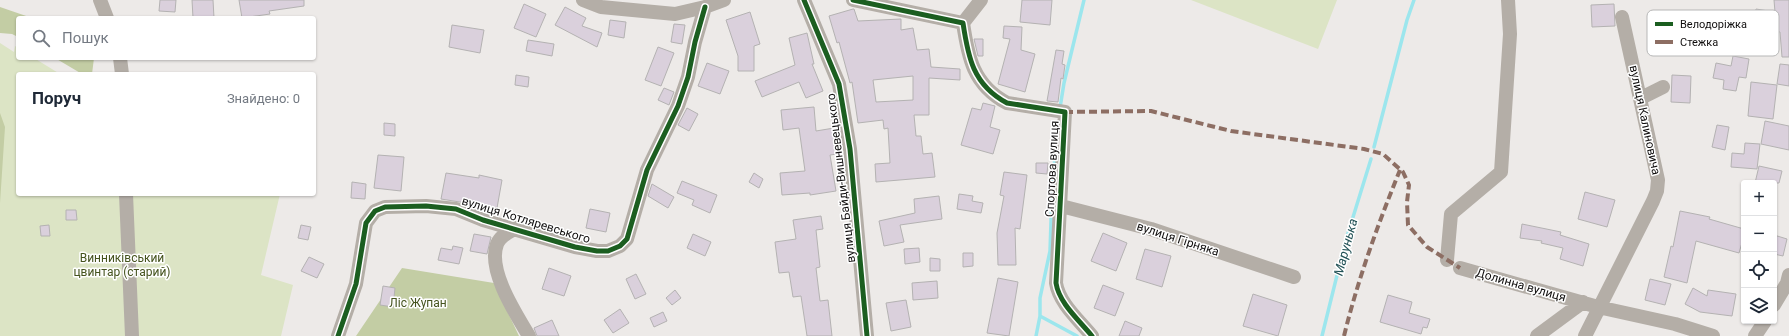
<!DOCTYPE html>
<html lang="uk">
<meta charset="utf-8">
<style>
:root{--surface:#fff;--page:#f6f6f7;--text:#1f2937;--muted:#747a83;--line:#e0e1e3}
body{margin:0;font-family:Roboto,sans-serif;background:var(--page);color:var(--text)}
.controls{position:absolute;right:12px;bottom:12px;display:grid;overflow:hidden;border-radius:4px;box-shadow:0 1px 3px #0004}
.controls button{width:36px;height:36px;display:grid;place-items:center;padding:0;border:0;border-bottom:1px solid var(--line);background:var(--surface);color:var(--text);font:20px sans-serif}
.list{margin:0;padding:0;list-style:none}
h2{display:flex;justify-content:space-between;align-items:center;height:52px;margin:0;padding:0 16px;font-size:17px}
h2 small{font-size:13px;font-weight:400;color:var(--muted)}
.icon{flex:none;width:22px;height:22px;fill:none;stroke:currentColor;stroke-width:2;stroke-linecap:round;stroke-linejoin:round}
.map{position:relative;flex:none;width:1789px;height:336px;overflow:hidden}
.search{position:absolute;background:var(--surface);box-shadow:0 1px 3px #0004;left:16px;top:16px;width:300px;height:44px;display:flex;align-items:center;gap:10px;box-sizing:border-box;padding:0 14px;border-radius:4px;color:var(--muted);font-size:15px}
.panel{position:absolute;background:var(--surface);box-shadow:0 1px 3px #0004;left:16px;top:72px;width:300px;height:124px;border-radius:4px}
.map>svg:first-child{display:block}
</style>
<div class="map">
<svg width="1789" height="336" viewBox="0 0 1789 336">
<rect width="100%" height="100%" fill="#edeae8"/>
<path fill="#dce4c5" d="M1191,0h146l-19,49z
M0,43l14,9 1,-6 3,2v10h16l26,16h-42v120h262l-19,81 32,10 -12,51h-281z"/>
<path fill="#c3cda4" d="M0,7l32,11h-14v19l-6,-3 -12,-1z
M55,58h39l-2,16h-10z
M0,113l5,14 -5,76z
M402,268l92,15 25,53h-163z"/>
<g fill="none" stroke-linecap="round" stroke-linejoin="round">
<path stroke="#9ce6ed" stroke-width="3.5" d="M1060,108l4,-25 20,-83
M1374,147l33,-127 7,-20
M1040,316l37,20
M1036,336l4,-20v-18l10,-47 2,-59 4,-48
M1322,336l23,-93 26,-84"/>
</g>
<path fill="#dad0dc" stroke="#b4b2b2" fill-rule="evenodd" d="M160,0h16l-1,12 -16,-1z
M192,0h21l1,18h-21z
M239,0h65v6l-35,5 1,3 -28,4z
M1022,0h30l-2,25 -30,-3z
M1774,0h15v57h-7l-2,-25 -27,-6 3,-17 19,3z
M524,4l22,10 -10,23 -22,-9z
M1614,4l1,22 -23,1 -1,-22z
M565,7l21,11 -4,8 20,7 -5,14 -42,-22z
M853,9h1l4,12 43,-2v11l12,-2 4,22 12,-1 2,18 29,2v11l-31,-2v37h-15l2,21h5l2,18 9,-1 3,24 -59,5 -1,-18 15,-1 -2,-35 -4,1 -1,-9 -25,3 -6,-41 -2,1 -11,-41 -2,1 -8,-27zM913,76v24l-37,2 -3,-22z
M750,12l10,32 -6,2v25h-16v-15l-12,-36z
M610,20l16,2 -2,16 -16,-3z
M674,24l11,1 -3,19 -11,-2z
M452,25l32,5 -4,23 -31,-6z
M1004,26l18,1 -1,23 14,4 -10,38 -27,-8 12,-45 -7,-1z
M807,33l7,31h-2l11,27 -17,7 -7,-16 -37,15 -7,-16 40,-16 -6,-27z
M974,39h9v17h-5z
M528,40l26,4 -2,12 -26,-5z
M658,47l16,6 -13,33 -16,-6z
M1056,50l8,1 -2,13 3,1 -2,14 -2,-1 -3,24 -11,-1z
M1733,56l16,3 -3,19 -7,-1 -3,14 -13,-2 1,-9 -11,-2 3,-15 15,3z
M707,63l22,8 -9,23 -22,-8z
M1780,64l9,1v21l-12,-2z
M516,75l13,2 -1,10 -13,-2z
M1672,75l19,1 -1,27 -19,-1z
M1751,82l26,3 -4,34 -25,-3z
M664,88l10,4 -5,13 -11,-5z
M983,103l12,3 -5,21 10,3 -7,24 -32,-9 11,-37 9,2z
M814,107l2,24 18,-3 3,26 -7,1 6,36 -26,4v-2l-28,2 -2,-22 25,-2 -6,-43 -16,2 -2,-20z
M687,108l11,6 -9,17 -11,-6z
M1765,121l24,5v24l-28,-6z
M384,123l11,1v12l-11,-1z
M1717,125l12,2 -4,23 -13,-3z
M1745,143l15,1 -3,25 -26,-2 1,-14 12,1z
M378,155l26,2 -3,34 -27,-3z
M1036,163h12l-1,11 -11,-1z
M1759,166l23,5 -3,12h-24z
M1004,172l23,3 -7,54 -5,-1 1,37h-18l-1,-32 7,-37 -4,-1z
M446,173l33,5v-3l23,5 -5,28 -56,-9z
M754,173l9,6 -4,9 -10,-6z
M682,181l35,14 -7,18 -18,-8 2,-5 -17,-7z
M352,182l14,2 -1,15 -14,-1z
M652,184l22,13 -6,11 -20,-12z
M1585,192l30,8 -8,27 -29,-8z
M959,194l14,2 -1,5 11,2 -2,10 -24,-4z
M939,196l3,23 -42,6 4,17 -20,4 -5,-25 36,-8 -1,-14z
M590,209l20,4 -4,19 -20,-4z
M66,210h10l1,10h-11z
M1680,211l30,6 -1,2 35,10v7l-5,17 -43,-12 -9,42 -23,-6 7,-31 2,1z
M821,216l2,13 -7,1 4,37 -4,1 4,33 8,-1 4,36h-25l-6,-40 -8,1 -4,-25 -10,1 -4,-31 21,-3 -3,-19z
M1522,224l39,8 -1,3 29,9 -6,22 -23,-7 3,-11 -22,-5 1,-2 -22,-3z
M49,225l1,11h-9l-1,-10z
M301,225l10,2 -3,13 -10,-2z
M1103,233l24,10 -11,28 -25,-10z
M474,234l17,3 -4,17 -17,-3z
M693,234l18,8 -6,14 -18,-8z
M1774,235l13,4 -4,17 -9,-2z
M453,246l10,2 -4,16 -21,-4 3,-12 11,2z
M919,248l1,14 -15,2 -1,-15z
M1145,249l26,7 -9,31 -26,-8z
M963,253h10v13l-10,1z
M309,257l15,7 -7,14 -16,-7z
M930,258l10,1v12h-10z
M549,268l22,8 -7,20 -22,-7z
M636,274l10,20 -11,5 -9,-20z
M998,278l20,4 -9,54 -22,-3z
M1650,279l21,5 -6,21 -20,-5z
M937,281l1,17 -25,2 -1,-17z
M1103,285l21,8 -9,23 -21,-8z
M383,286l12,2 -2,19 -13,-2z
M1693,288l14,8 1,-6 28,4 -4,22 -32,-4 -15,-8z
M675,290l6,8 -9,7 -6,-7z
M1253,294l34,11 -9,31 -35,-10z
M1388,295l24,7 -3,11 21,6 -3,9 -4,-1 -2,7 -41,-12z
M906,300l5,27 -20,4 -5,-28z
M620,309l9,14 -16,10 -9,-13z
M663,312l4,9 -13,6 -4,-9z
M552,320l7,16h-22l-3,-8z
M1125,321l17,7 -3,8h-20z"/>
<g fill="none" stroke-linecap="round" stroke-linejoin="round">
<path stroke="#b4aea7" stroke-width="14" d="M100,0l7,18
M583,0l18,7 74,7 30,-7 19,-7
M804,0l35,84 11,65 17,187
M853,0l110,23c5,34 10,62 44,80l58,9 -9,171c3,20 23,37 36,53
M963,23l18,-23
M120,58l2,16
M1641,98l22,-11
M126,194l6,142
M1061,206l90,23 143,48
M516,228c-7,4 -16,8 -19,16 -10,26 19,70 32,92
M1447,260l4,-46 50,-42 9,-138 -2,-34
M1460,268l138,39 77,17 38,12
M1774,305l13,-22 2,-8
M338,336l18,-52 10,-61 9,-12 10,-4 41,-1 30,3 27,11 92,27 22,4h11l12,-5 7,-7 20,-69 31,-64 10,-29 7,-35 10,-35
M1537,336l46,-34
M1585,336l68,-135 4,-10 1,-11 -36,-163
M1755,336l10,-15"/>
<path stroke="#8d6e63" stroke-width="4" stroke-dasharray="8 4" stroke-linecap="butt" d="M1065,112l86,-1 80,20 133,18 19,5 20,18 6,13 -2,17 1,23 19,22 33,21
M1344,336c14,-57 34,-112 56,-166"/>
<g stroke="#fff" stroke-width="8">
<path id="cycleway" d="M804,0l35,84 11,65 17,187
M853,0l110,23c5,34 10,62 44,80l58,9 -9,171c3,20 23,37 36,53
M338,336l18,-52 10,-61 9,-12 10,-4 41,-1 30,3 27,11 92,27 22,4h11l12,-5 7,-7 20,-69 31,-64 10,-29 7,-35 10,-35"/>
</g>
<use href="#cycleway" stroke="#1b5e20" stroke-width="5"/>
</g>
<g text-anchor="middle" stroke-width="3" stroke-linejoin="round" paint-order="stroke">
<g font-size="12" fill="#100e0e" stroke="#fff">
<text transform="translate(1645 120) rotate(78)" y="4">вулиця Калиновича</text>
<text transform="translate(1052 169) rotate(-87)" y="4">Спортова вулиця</text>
<text transform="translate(841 178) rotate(-97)" y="4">вулиця Байди-Вишневецького</text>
<text transform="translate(526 220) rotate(17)" y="4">вулиця Котляревського</text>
<text transform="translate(1178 239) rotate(18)" y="4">вулиця Гірняка</text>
<text transform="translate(1521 285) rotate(16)" y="4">Долинна вулиця</text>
</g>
<g font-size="12" fill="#45531e" stroke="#fff">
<text x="122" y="262">Винниківський<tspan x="122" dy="14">цвинтар (старий)</tspan></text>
<text x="418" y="307">Ліс Жупан</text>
</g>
<g font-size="13" font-style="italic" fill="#215155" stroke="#fff">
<text transform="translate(1345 247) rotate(-75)" y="5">Марунька</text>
</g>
</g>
<rect x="1647" y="10" width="132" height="46" rx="6" fill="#fff" stroke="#b7b7b7" stroke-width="1"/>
<rect x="1655" y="22" width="18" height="4" fill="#1b5e20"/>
<rect x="1655" y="40" width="18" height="4" fill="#8d6e63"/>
<g font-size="11" fill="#100e0e">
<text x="1680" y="28">Велодоріжка</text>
<text x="1680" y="46">Стежка</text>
</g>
</svg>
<div class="controls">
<button>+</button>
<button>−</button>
<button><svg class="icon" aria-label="locate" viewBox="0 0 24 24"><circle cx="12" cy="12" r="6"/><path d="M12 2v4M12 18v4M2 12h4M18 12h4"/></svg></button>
<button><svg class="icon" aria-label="layers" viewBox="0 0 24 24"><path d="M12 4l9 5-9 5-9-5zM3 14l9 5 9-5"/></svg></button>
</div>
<div class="search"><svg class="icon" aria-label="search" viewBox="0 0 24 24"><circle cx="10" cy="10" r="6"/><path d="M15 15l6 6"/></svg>Пошук</div>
<section class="panel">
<h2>Поруч<small>Знайдено: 0</small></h2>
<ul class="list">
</ul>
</section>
</div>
